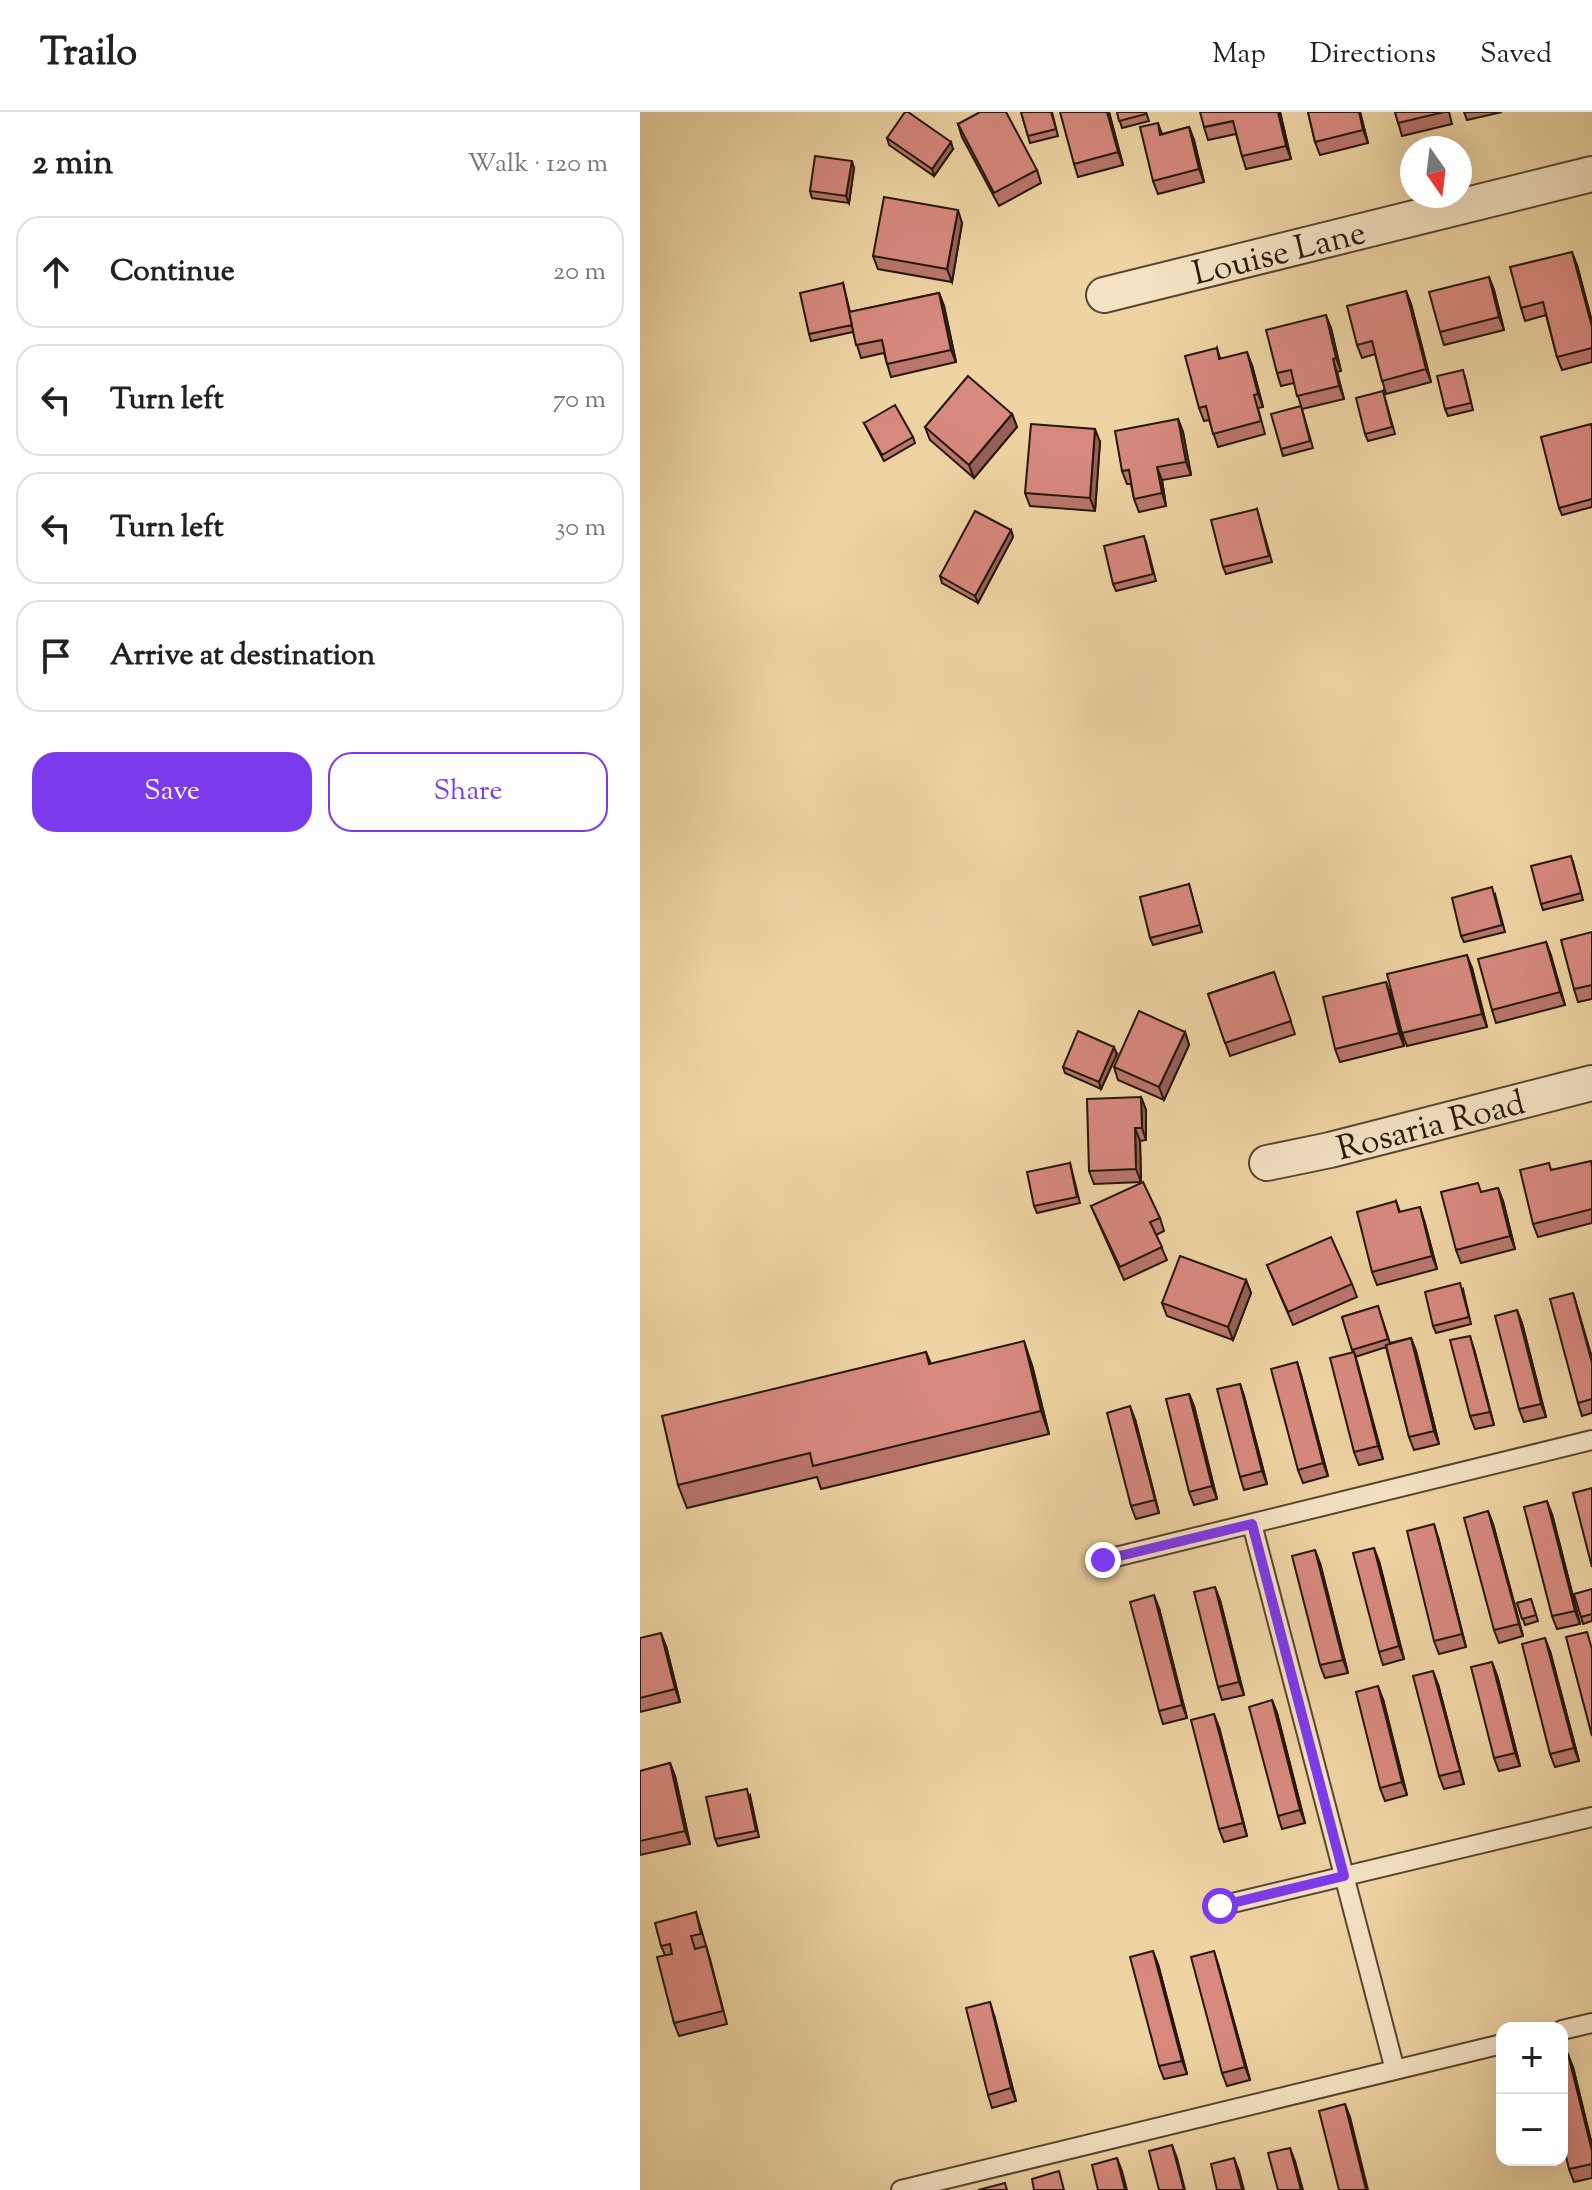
<!DOCTYPE html>
<meta charset="utf-8">
<style>
:root{--surface:#fff;--page:#f2f2f2;--text:#222;--muted:#767676;--line:#e0e0e0;--accent:#7c3aed}
body{margin:0;font-family:"Sorts Mill Goudy",serif;background:var(--page);color:var(--text)}
.controls{position:absolute;right:24px;bottom:24px;display:grid;overflow:hidden;border-radius:16px;box-shadow:0 8px 32px #0002}
.controls button{width:72px;height:72px;display:grid;place-items:center;padding:0;border:0;border-bottom:2px solid var(--line);background:var(--surface);color:var(--text);font:40px sans-serif}
.compass{position:absolute;left:760px;top:24px;width:72px;height:72px;border-radius:50%;background:var(--surface);box-shadow:0 8px 32px #0002;rotate:166deg}
.stop{position:absolute;width:24px;height:24px;margin:-18px;border:6px solid #7c3aed;border-radius:50%;background:#fff}
.stop.end{background:#7c3aed;border-color:#fff;box-shadow:0 2px 8px #0008}
.list{margin:0;padding:0;list-style:none}
h2{display:flex;justify-content:space-between;align-items:center;height:104px;margin:0;padding:0 32px;font-size:34px}
h2 small{font-size:26px;font-weight:400;color:var(--muted)}
.list li{display:grid;grid-template-columns:52px 1fr auto;gap:24px;align-items:center;box-sizing:border-box;height:112px;margin:0 16px 16px;padding:0 16px;border:2px solid var(--line);border-radius:24px}
.list b{display:block;font-size:30px;white-space:nowrap}
.list em{font-size:26px;font-style:normal;color:var(--muted)}
.actions{display:flex;gap:16px;padding:24px 32px}
.actions a{flex:1;padding:18px 0;border:2px solid var(--accent);border-radius:24px;text-align:center;font-size:28px;color:var(--accent)}
.actions .main{background:var(--accent);color:#fff}
.icon{flex:none;width:44px;height:44px;fill:none;stroke:currentColor;stroke-width:2;stroke-linecap:round;stroke-linejoin:round}
.map{position:relative;flex:none;width:952px;height:2078px;overflow:hidden}
header{display:flex;align-items:center;gap:48px;box-sizing:border-box;height:112px;padding:0 40px;background:var(--surface);border-bottom:2px solid var(--line)}
header strong{font-size:38px}
nav{display:flex;gap:44px;margin-inline-start:auto;font-size:28px}
main{display:flex}
aside{flex:1;background:var(--surface)}
.map>svg:first-child{display:block}
</style>
<header>
<strong>Trailo</strong>
<nav><a>Map</a><a>Directions</a><a>Saved</a></nav>
</header>
<main>
<aside>
<h2>2 min<small>Walk · 120 m</small></h2>
<ul class="list">
<li><svg class="icon" aria-label="ahead" viewBox="0 0 24 24"><path d="M12 20V5M6 11l6-6 6 6"/></svg><div><b>Continue</b></div><em>20 m</em></li>
<li><svg class="icon" aria-label="left" viewBox="0 0 24 24"><path d="M17 20v-9H6M10 6l-5 5 5 5"/></svg><div><b>Turn left</b></div><em>70 m</em></li>
<li><svg class="icon" aria-label="left" viewBox="0 0 24 24"><path d="M17 20v-9H6M10 6l-5 5 5 5"/></svg><div><b>Turn left</b></div><em>30 m</em></li>
<li><svg class="icon" aria-label="arrive" viewBox="0 0 24 24"><path d="M6 21V4h12l-3 4 3 4H6"/></svg><div><b>Arrive at destination</b></div></li>
</ul>
<div class="actions"><a class="main">Save</a><a>Share</a></div>
</aside>
<div class="map">
<svg width="952" height="2078" viewBox="0 0 952 2078">
<rect width="100%" height="100%" fill="#eed3a3"/>
<filter id="stains"><feTurbulence type="fractalNoise" baseFrequency=".0025" numOctaves="4"/><feColorMatrix values="0 0 0 0 .2 0 0 0 0 .09 0 0 0 0 .02 0 0 0 .5 -.17"/></filter>
<radialGradient id="worn" r=".72"><stop offset=".6" stop-color="#630" stop-opacity="0"/><stop offset="1" stop-color="#630" stop-opacity=".3"/></radialGradient>
<g fill="none" stroke-linecap="round" stroke-linejoin="round">
<g stroke="#574632" stroke-width="22">
<path id="service" d="M612,1412l143,546
M463,1448l489,-120
M580,1794l372,-89
M922,1918l30,-7
M261,2078l601,-146"/>
</g>
<g stroke="#574632" stroke-width="38">
<g id="minor">
<path id="s1" d="M464,183l488,-121"/>
<path id="s2" d="M627,1051l63,-13 262,-67"/>
</g>
</g>
<use href="#service" stroke="#f4e2c3" stroke-width="18"/>
<use href="#minor" stroke="#f4e2c3" stroke-width="34"/>
</g>
<path fill="#b9766c" stroke="#25170d" stroke-width="2" d="M381,0h31l6,24 -28,7z
M469,0l14,53 -45,12 -4,-13z
M477,0h29l3,9 -27,7z
M640,0l11,47 -45,10 -4,-13 -6,-22 -28,6 -4,-13z
M668,0h52l8,31 -48,12 -5,-13z
M755,0h54l3,12 -50,12z
M824,0h38l-35,8z
M518,11l4,11 27,-7 5,13 10,42 -46,12 -5,-13z
M318,12l79,46 4,13 -42,23 -37,-69z
M247,26l66,11 -19,27 -45,-31z
M214,56l-5,35 -37,-5 -2,-7z
M322,111l-10,59 -74,-13 -5,-13z
M937,153l15,57v40l-30,8 -5,-13 -11,-42 -21,6 -4,-13z
M849,165l5,13 10,40 -60,15 -4,-13z
M203,171l7,29 89,-19 5,13 12,56 -65,15 -7,-24 -23,5 -8,-26 -42,9 -2,-7z
M766,179l5,13 20,78 -45,12 -11,-40 -13,4 -5,-13z
M691,216l10,43 -4,1 7,27 -42,10 11,39 -30,8 -2,-7 20,-43 -7,-23 -13,3 -4,-13z
M577,236l3,10 32,7 11,42 -5,1 7,26 -47,13 -9,-27 -5,1 -5,-13z
M825,265l8,33 -25,6 -3,-7z
M743,279l12,43 -27,7 -3,-7z
M372,302l5,13 -43,51 -44,-38 -5,-13z
M538,307l5,13 8,43 -29,5 4,26 -27,6 -5,-13 -3,-15h-4l-5,-13z
M224,311l49,14 2,6 -31,18z
M952,316v79l-30,8 -3,-7z
M460,330l-5,69 -65,-5 -5,-13z
M617,397l15,53 -46,12 -3,-7z
M371,418l2,7 -35,66 -36,-20 -2,-7z
M506,430l10,39 -40,10 -3,-7z
M933,750l10,38 -40,10 -2,-6z
M549,772l13,48 -49,13 -3,-7z
M855,782l10,38 -41,10 -3,-6z
M952,820v67l-14,3 -4,-13z
M906,830l19,63 -69,18 -4,-13z
M832,856l15,59 -80,19 -5,-13z
M634,860l21,62 -65,22 -22,-62z
M751,883l13,51 -64,16 -5,-13z
M545,920l4,13 -25,55 -46,-20 -4,-13z
M477,942l-16,35 -36,-16 -2,-6z
M501,985l5,13v30l-6,1 1,41 -47,2 -5,-13z
M430,1051l10,40 -43,10 -3,-7z
M952,1052v59l-54,14 -5,-13 18,-54z
M858,1076l5,13 12,48 -54,14 -5,-13 26,-58z
M756,1089l4,11 24,8 13,49 -60,16 -5,-13z
M451,1094l69,12 4,13 -8,4 11,25 -43,20z
M627,1153l85,19 5,13 -64,28z
M606,1168l5,13 -18,47 -66,-24 -5,-13z
M823,1177l8,35 -35,9 -3,-7z
M933,1181l19,65v55l-10,3 -4,-13z
M738,1194l12,37 21,-5 5,13 23,93 -25,6 -5,-13 -23,-90 -31,10 28,102 -24,6 -5,-13 -1,-100 -11,-35z
M877,1198l5,13 24,94 -22,5 -5,-13z
M834,1237l20,76 -19,4 -5,-13z
M286,1240l5,12 101,1 17,69 -228,55 -4,-12 -130,31 -9,-23z
M657,1250l4,13 27,101 -25,7 -5,-13z
M600,1272l4,12 23,88 -23,6 -4,-13z
M549,1282l5,12 23,93 -23,6 -5,-13z
M495,1307l24,94 -23,6 -5,-13z
M848,1399l5,13 30,112 -24,7 -5,-13z
M912,1402l28,110 -23,5 -5,-13z
M798,1425l28,110 -27,7 -5,-13z
M739,1449l25,98 -21,6 -4,-13z
M680,1451l28,110 -23,5 -5,-13z
M952,1477v32l-9,3 -2,-7z
M891,1487l7,22 -13,4 -8,-22z
M580,1488l24,95 -22,5 -4,-13z
M519,1496l28,110 -24,6 -4,-13z
M0,1526l26,8 14,56 -40,10z
M910,1539l29,110 -24,6 -5,-13z
M857,1563l23,91 -21,5 -5,-13z
M798,1572l26,100 -20,5 -5,-13z
M743,1587l24,96 -22,6 -5,-13z
M632,1588l5,13 28,110 -23,6 -4,-13z
M579,1615l28,109 -23,6 -5,-13z
M30,1651l5,13 15,68 -50,11v-84z
M110,1683l9,42 -41,9 -3,-7z
M56,1800l14,47 17,65 -48,12 -5,-13 -9,-68 -4,-9z
M518,1852l29,110 -23,5 -5,-13z
M578,1852l32,116 -23,6 -5,-13z
M354,1903l22,86 -24,7 -4,-13z
M933,1955l19,78v33l-18,4 -5,-13z"/>
<path fill="#966058" stroke="#25170d" stroke-width="2" d="M467,0h2l14,53 -5,-13z
M638,0h2l11,47 -5,-13z
M719,0h1l8,31 -5,-13z
M549,15l5,13 10,42 -5,-13z
M311,30l2,7 -19,27 -2,-7z
M212,49l2,7 -5,35 -3,-7z
M318,98l4,13 -10,59 -5,-13z
M932,140l5,13 15,57v5z
M849,165l5,13 10,40 -5,-13z
M766,179l5,13 20,78 -5,-13z
M299,181l5,13 12,56 -5,-12z
M686,203l5,13 10,43 -5,-13z
M607,240l5,13 11,42 -5,-13z
M693,247l4,13 7,27 -5,-13z
M372,302l5,13 -43,51 -5,-13z
M538,307l5,13 8,43 -5,-13z
M455,317l5,13 -5,69 -5,-13z
M517,355l5,13 4,26 -4,-13z
M371,418l2,7 -35,66 -3,-7z
M906,830l5,13 14,50 -5,-13z
M827,843l5,13 15,59 -5,-13z
M746,870l5,13 13,51 -5,-13z
M545,920l4,13 -25,55 -5,-13z
M474,935l3,7 -16,35 -2,-7z
M501,985l5,13v30l-4,-12z
M495,1016l5,13 1,41 -5,-13z
M858,1076l5,13 12,48 -5,-13z
M780,1095l4,13 13,49 -5,-13z
M606,1168l5,13 -18,47 -5,-13z
M933,1181l19,65v5z
M877,1198l5,13 24,94 -5,-13z
M830,1224l4,13 20,76 -4,-13z
M771,1226l5,13 23,93 -5,-13z
M384,1229l8,24 17,69 -8,-23z
M714,1240l4,13 25,94 -5,-13z
M657,1250l4,13 27,101 -5,-13z
M600,1272l4,12 23,88 -5,-13z
M549,1282l5,12 23,93 -5,-13z
M490,1294l5,13 24,94 -4,-13z
M907,1389l5,13 28,110 -5,-13z
M848,1399l5,13 30,112 -4,-12z
M794,1412l4,13 28,110 -4,-13z
M734,1436l5,13 25,98 -5,-13z
M675,1438l5,13 28,110 -5,-13z
M575,1475l5,13 24,95 -5,-13z
M514,1483l5,13 28,110 -5,-13z
M21,1521l5,13 14,56 -5,-13z
M905,1526l5,13 29,110 -5,-13z
M852,1550l5,13 23,91 -5,-13z
M793,1559l5,13 26,100 -4,-13z
M738,1574l5,13 24,96 -5,-13z
M632,1588l5,13 28,110 -5,-13z
M574,1602l5,13 28,109 -4,-13z
M30,1651l5,13 15,68 -5,-13z
M513,1839l5,13 29,110 -5,-13z
M574,1839l4,13 32,116 -5,-13z
M350,1890l4,13 22,86 -5,-13z
M928,1942l5,13 19,78v6z
M705,1992l5,13 18,73h-2z
M532,2033l5,13 8,32h-1z
M650,2036l5,13 8,29h-2z
M477,2046l5,13 5,19h-2z
M594,2046l5,13 5,19h-2z"/>
<path fill="#d7897e" stroke="#25170d" stroke-width="2" d="M265,0h3l43,30 -19,27 -45,-31z
M340,0h26l31,58 -43,23 -36,-69z
M381,0h30l5,17 -28,7z
M420,0h47l11,40 -44,12z
M477,0h29v2l-27,7z
M560,0h78l8,34 -44,10 -9,-35 -29,6z
M668,0h51l4,18 -48,12z
M755,0h49l-46,11z
M518,11l2,12 29,-8 10,42 -46,12 -13,-54z
M175,44l37,5 -6,35 -36,-5z
M244,85l74,13 -11,59 -74,-13z
M932,140l20,75v21l-35,9 -14,-55 -22,6 -11,-41z
M849,165l10,40 -59,15 -11,-40z
M203,171l9,42 -43,9 -9,-41z
M766,179l20,78 -44,12 -10,-40 -15,4 -10,-39z
M299,181l12,57 -64,14 -5,-24 -26,5 -7,-33z
M686,203l10,43 -3,1 6,27 -42,10 -6,-26 -14,3 -11,-43z
M577,236l2,11 28,-7 11,42 -4,1 7,26 -48,13 -7,-28 -7,2 -14,-52z
M823,258l8,33 -26,6 -8,-33z
M328,264l44,38 -43,51 -44,-38z
M743,279l9,36 -27,7 -9,-36z
M255,293l18,32 -31,18 -18,-32z
M661,294l9,35 -29,8 -10,-35z
M538,307l8,43 -29,5 5,26 -28,6 -5,-29 -7,1 -7,-40z
M391,312l64,5 -5,69 -65,-5z
M951,312l1,5v70l-33,9 -18,-71z
M617,397l12,47 -46,11 -12,-47z
M335,399l36,19 -36,66 -35,-20z
M504,424l9,38 -40,10 -9,-38z
M931,744l10,37 -40,11 -10,-38z
M549,772l11,41 -50,13 -10,-41z
M852,775l10,38 -41,11 -9,-38z
M952,820v53l-18,4 -13,-49z
M906,830l14,50 -68,18 -14,-51z
M827,843l15,59 -80,19 -15,-59z
M634,860l17,49 -66,22 -17,-49z
M746,870l13,51 -64,16 -12,-52z
M499,899l46,21 -26,55 -45,-20z
M438,919l36,16 -15,35 -36,-15z
M501,985l1,31h-7l1,41 -47,2 -2,-72z
M951,1049l1,6v42l-59,15 -13,-54 29,-7 2,7z
M430,1051l7,34 -43,9 -7,-34z
M503,1070l17,36 -10,4 12,25 -42,20 -29,-61z
M838,1071l3,9 17,-4 12,48 -54,14 -15,-58z
M756,1089l3,11 21,-5 12,49 -60,16 -15,-60z
M691,1125l21,47 -64,28 -21,-47z
M540,1144l66,24 -18,47 -66,-24z
M820,1171l9,34 -36,9 -8,-34z
M933,1181l19,70v36l-14,4 -28,-104z
M738,1194l10,33 -36,11 -10,-33z
M877,1198l24,94 -22,5 -24,-93z
M830,1224l20,76 -20,4 -20,-76z
M771,1226l23,93 -25,6 -23,-92z
M384,1229l17,70 -228,55 -3,-13 -132,32 -16,-69 264,-64 3,12z
M714,1240l24,94 -24,6 -24,-94z
M657,1250l26,101 -25,7 -27,-101z
M600,1272l22,87 -22,6 -23,-88z
M549,1282l23,92 -23,6 -23,-93z
M490,1294l25,94 -24,6 -24,-93z
M952,1376v79l-19,-74z
M907,1389l28,110 -23,5 -28,-109z
M848,1399l31,113 -25,6 -30,-112z
M794,1412l28,110 -28,7 -27,-110z
M734,1436l25,98 -20,6 -26,-99z
M675,1438l28,110 -23,5 -28,-109z
M575,1475l24,95 -21,5 -24,-95z
M952,1477v25l-11,3 -7,-23z
M514,1483l28,110 -23,6 -29,-109z
M891,1487l5,16 -14,4 -5,-16z
M947,1520l5,17v87l-26,-99z
M21,1521l14,56 -35,9v-60z
M905,1526l29,110 -24,6 -28,-110z
M852,1550l23,91 -21,5 -23,-91z
M793,1559l27,100 -21,5 -26,-100z
M738,1574l24,96 -22,6 -24,-96z
M632,1588l28,110 -22,6 -29,-109z
M574,1602l29,109 -24,6 -28,-109z
M30,1651l15,68 -45,10v-70z
M107,1677l9,42 -41,8 -9,-42z
M56,1800l5,22 -10,2 4,13 11,-3 17,65 -49,12 -17,-66 15,-3 -2,-10 -9,2 -6,-23z
M513,1839l29,110 -23,5 -29,-109z
M574,1839l31,116 -23,6 -31,-116z
M350,1890l21,86 -23,7 -22,-87z
M928,1942l24,97v13l-23,5 -7,-29v-85z
M705,1992l21,86h-27l-20,-79z
M532,2033l12,45h-25l-10,-39z
M650,2036l11,42h-23l-10,-37z
M477,2046l8,32h-27l-6,-25z
M594,2046l8,32h-25l-6,-26z
M419,2059l5,19h-30l-2,-11z
M365,2071l2,7h-29z"/>
<g fill="none" stroke-linecap="round" stroke-linejoin="round">
<path stroke="#7c3aed" stroke-width="10" d="M463,1448l149,-36 92,352 -124,30"/>
</g>
<g text-anchor="middle" stroke-width="7" stroke-linejoin="round" paint-order="stroke">
<g font-size="34" fill="#25170d" stroke="#f4e2c3">
<text dy="12" stroke="none"><textPath href="#s1" startOffset="180">Louise Lane</textPath></text>
<text dy="12" stroke="none"><textPath href="#s2" startOffset="168">Rosaria Road</textPath></text>
</g>
</g>
<rect width="100%" height="100%" filter="url(#stains)"/>
<rect width="100%" height="100%" fill="url(#worn)"/>
</svg>
<div class="controls">
<button>+</button>
<button>−</button>
</div>
<svg class="compass" viewBox="-18 -18 36 36"><path d="M0-13l5 13h-10z" fill="#e53935"/><path d="M0 13l5-13h-10z" fill="#767676"/></svg>
<div class="stop" style="left:580px;top:1794px"></div>
<div class="stop end" style="left:463px;top:1448px"></div>
</div>
</main>
